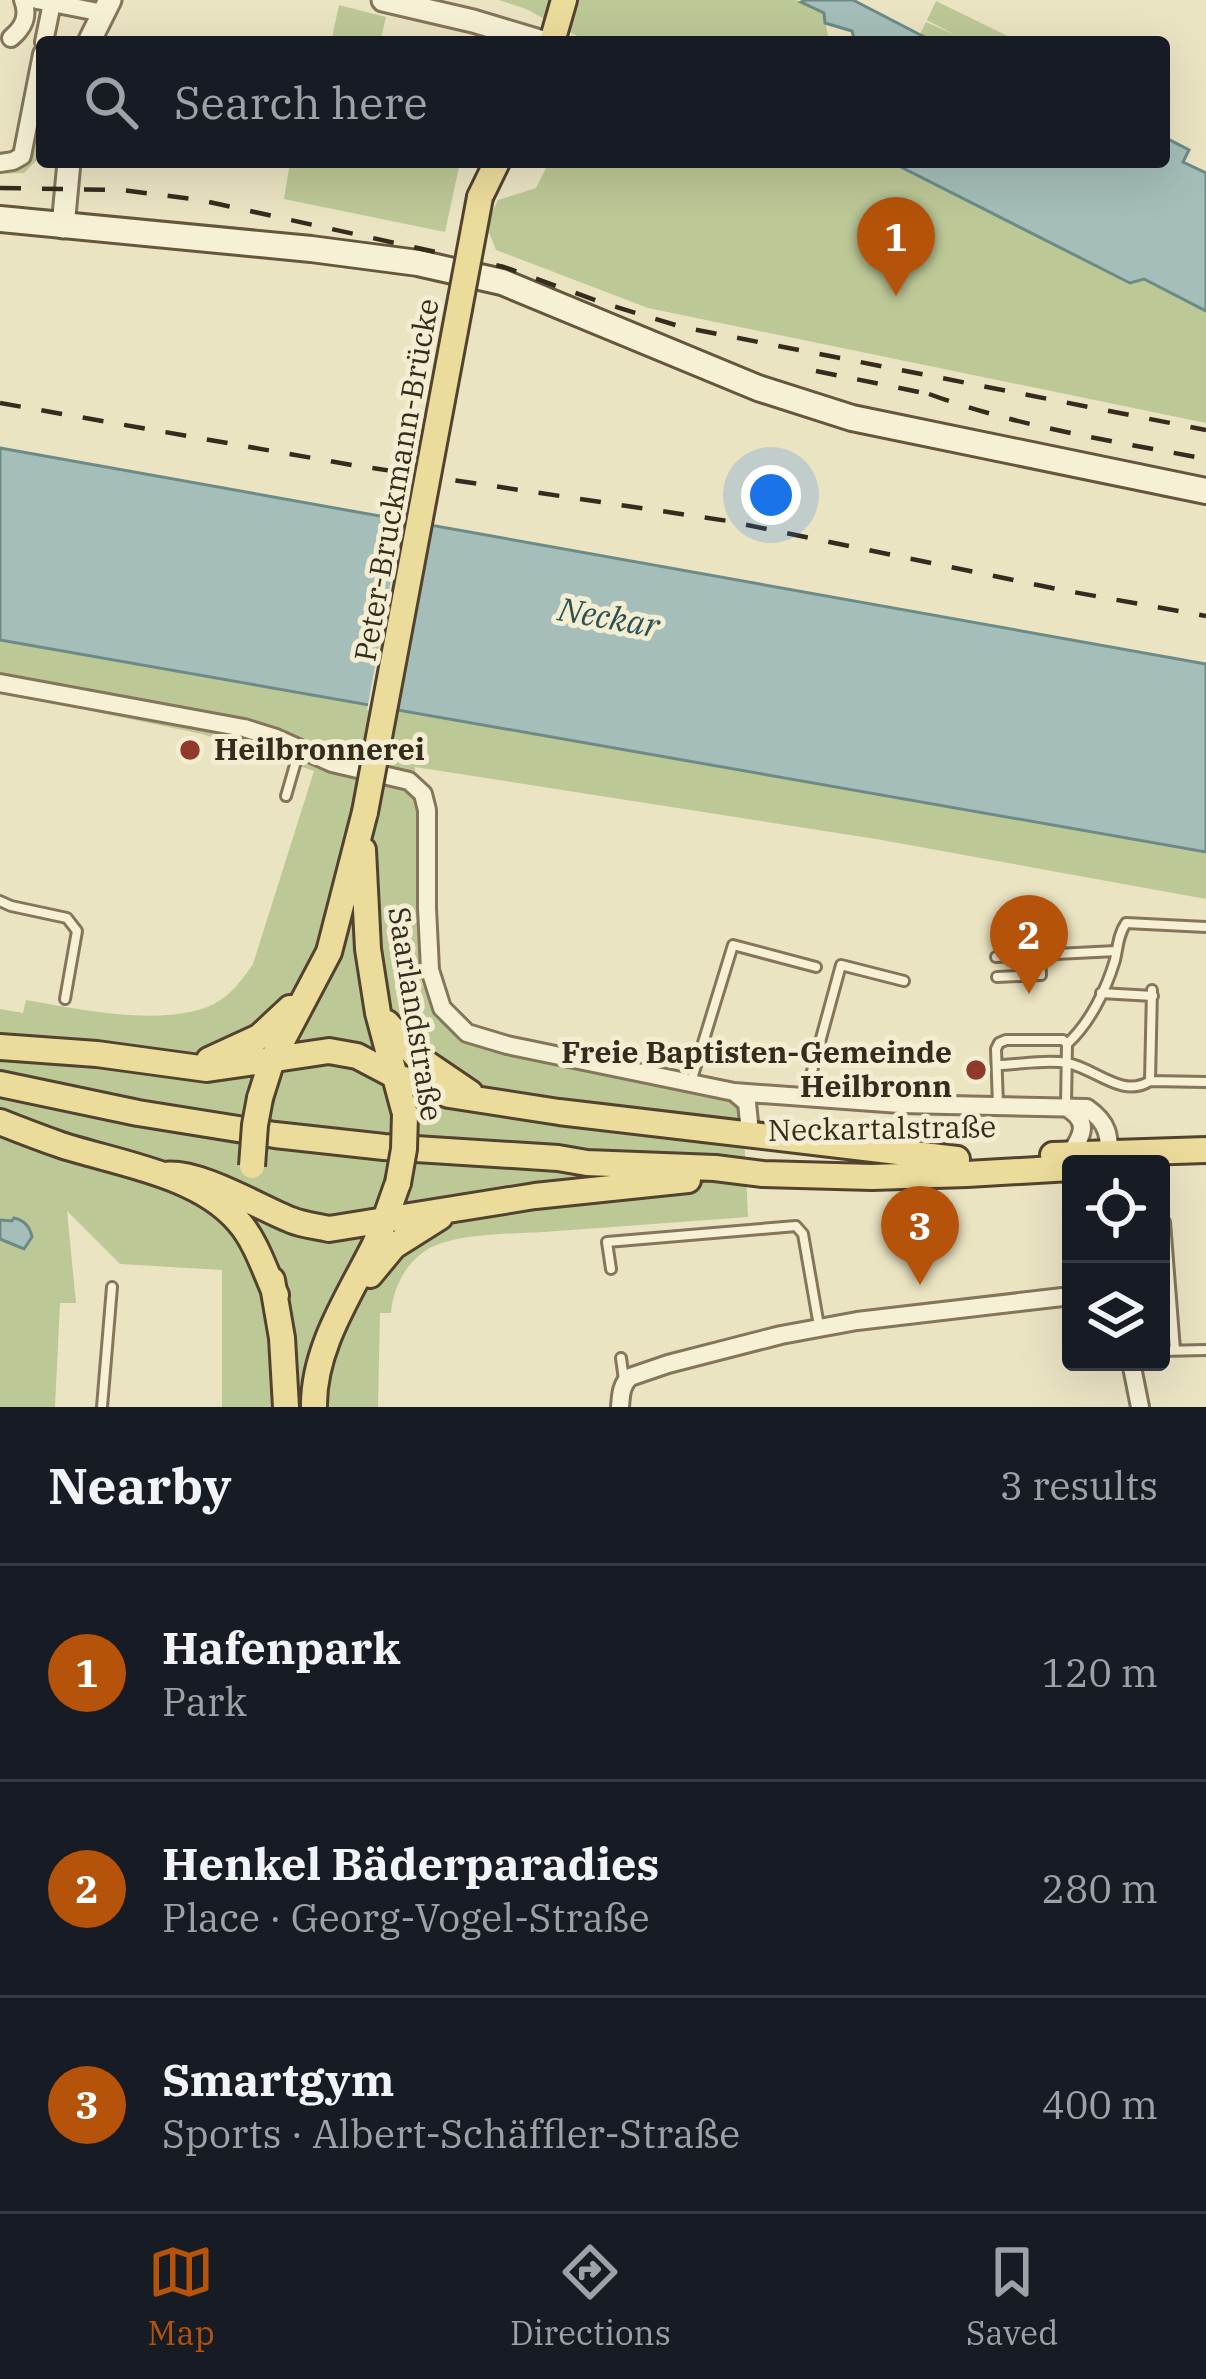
<!DOCTYPE html>
<meta charset="utf-8">
<style>
:root{--surface:#171b24;--page:#242831;--text:#f1f3f6;--muted:#9ea1a6;--line:#363941;--accent:#b45309}
body{margin:0;font-family:"IBM Plex Serif",serif;background:var(--page);color:var(--text)}
.controls{position:absolute;right:36px;bottom:36px;display:grid;overflow:hidden;border-radius:12px;box-shadow:0 12px 48px #0002}
.controls button{width:108px;height:108px;display:grid;place-items:center;padding:0;border:0;border-bottom:3px solid var(--line);background:var(--surface);color:var(--text);font:60px sans-serif}
.you{position:absolute;left:771px;top:495px;width:42px;height:42px;margin:-30px;border:9px solid #fff;border-radius:50%;background:#1a73e8;box-shadow:0 0 0 18px #1a73e833}
.badge{display:grid;place-items:center;width:78px;height:78px;border-radius:50%;background:var(--accent);color:#fff;font-size:39px;font-weight:700}
.pin{position:absolute;translate:-50% -99px;filter:drop-shadow(0 3px 6px #0008)}
.pin::after{content:'';position:absolute;top:63px;width:42px;height:36px;background:inherit;clip-path:polygon(0 0,100% 0,50% 100%)}
.list{margin:0;padding:0;list-style:none}
h2{display:flex;justify-content:space-between;align-items:center;height:156px;margin:0;padding:0 48px;font-size:51px}
h2 small{font-size:39px;font-weight:400;color:var(--muted)}
.list li{display:grid;grid-template-columns:78px 1fr auto;gap:36px;align-items:center;box-sizing:border-box;height:216px;padding:0 48px;border-top:3px solid var(--line)}
.list b{display:block;font-size:45px;white-space:nowrap}
.list p{margin:0;font-size:39px;white-space:nowrap;color:var(--muted)}
.list em{font-size:39px;font-style:normal;color:var(--muted)}
.icon{flex:none;width:66px;height:66px;fill:none;stroke:currentColor;stroke-width:2;stroke-linecap:round;stroke-linejoin:round}
.map{position:relative;flex:none;width:1206px;height:1407px;overflow:hidden}
.search{position:absolute;background:var(--surface);box-shadow:0 12px 48px #0002;left:36px;right:36px;top:36px;height:132px;display:flex;align-items:center;gap:30px;box-sizing:border-box;padding:0 42px;border-radius:12px;color:var(--muted);font-size:45px}
.sheet{height:804px;background:var(--surface)}
nav{display:flex;justify-content:space-around;align-items:center;box-sizing:border-box;height:168px;border-top:3px solid var(--line);background:var(--surface);font-size:33px;color:var(--muted)}
nav a{display:grid;justify-items:center;gap:6px}
nav .on{color:var(--accent)}
.map>svg:first-child{display:block}
</style>
<div class="map">
<svg width="1206" height="1407" viewBox="0 0 1206 1407">
<rect width="100%" height="100%" fill="#ebe4c3"/>
<path fill="#bdc897" d="M499,0h297l28,13 5,29h-245l-1,-3 -57,-30z
M936,1l84,41h-86l-14,-8 6,-12 29,13 -28,-15z
M339,5l47,12 -6,25h-49z
M42,87v68l-18,18 -24,1v-8l17,-1z
M290,162h170l-15,70 -161,-33z
M549,162h342l239,121 14,-4 62,32v112l-558,-115 -152,-58 -10,-25 12,-25 38,-12z
M0,640l1206,212v47l-330,-60 -461,-72 6,214 14,31 24,26 106,27 160,31 18,15 5,106c-68,5 -136,10 -204,15 -32,2 -80,1 -110,14 -26,12 -41,40 -43,67h-11l-2,94h-156v-137l-102,-6 -53,-53 9,92h-16l-5,104h-55v-398l23,4 3,-13c53,9 138,28 188,4 17,-9 28,-24 39,-40l61,-193 -112,-37 -202,-42z"/>
<path fill="#a5beb9" stroke="#6c8b87" stroke-width="3" d="M806,0h47l81,42h-79l-3,-11 -27,-8 -1,-10 -23,-11z
M1170,140l19,10 -6,12 23,11v138l-62,-32 -14,4 -239,-121h273v-18z
M0,448l1206,216v188l-1206,-212z
M14,1218c10,2 16,9 18,19l-8,12 -24,-10v-19l12,1z"/>
<path fill="#ebe4c3" d="M403,514l30,5 -36,196 -30,-5z"/>
<g fill="none" stroke-linecap="round" stroke-linejoin="round">
<g stroke="#84755b" stroke-width="14">
<path id="service" d="M286,796l13,-45
M0,901l11,5 56,12 10,13 -12,68
M996,957l120,-6
M997,977l44,-2 -1,-20
M1101,993l52,3
M1067,1044c23,-21 39,-54 48,-84 3,-13 3,-25 11,-37l80,4
M997,1065c21,0 48,-6 70,-2 28,5 55,36 83,18l2,-91
M1150,1081l56,1
M691,1082l42,-137 83,22
M805,1097l36,-132 63,16
M998,1105l-2,-56 3,-6 7,-3h57l4,4 -1,62
M1165,1222l10,128
M611,1269l-4,-27 189,-16 7,8 16,92
M1161,1351l45,-1
M621,1358l3,22
M102,1407l10,-120"/>
</g>
<g stroke="#84755b" stroke-width="22">
<path id="minor" d="M37,0l66,13
M11,38c13,-11 18,-22 12,-38
M44,42l8,-39
M0,163l13,-2 9,-5 20,-102
M0,683l244,45 32,10 56,25 77,18 14,13 4,16v98l3,62 12,38 25,25 40,12 227,47 166,12 187,4c23,16 22,29 23,55
M734,1092l13,11 2,19 -3,12
M1067,1108c23,13 16,28 2,47
M1131,1362l9,45
M620,1407c1,-12 1,-22 10,-30l38,-13 113,-29 76,-14 214,-25"/>
</g>
<g stroke="#84755b" stroke-width="27">
<path id="tertiary" d="M383,0l90,21 70,21
M89,42l21,-42
M63,227l6,-65"/>
</g>
<g stroke="#66563e" stroke-width="30">
<path id="secondary" d="M0,219l311,30 107,14 84,19 256,106 94,30 354,73"/>
</g>
<g stroke="#52432f" stroke-width="30">
<path id="primary" d="M552,42l12,-42
M480,197l17,-35
M363,850l5,99 10,64 27,101
M387,1023l30,34 53,36
M0,1047l97,7 110,15 122,-18 28,5 38,20 54,19 110,17 398,47
M209,1060l50,-23 31,-29
M0,1084l138,29 137,22 109,12 174,11 29,5 128,5 48,6 109,3 95,-3 104,-6
M260,1098l12,-38 57,-108 36,-140
M0,1122c20,8 41,16 61,23 55,18 137,29 177,76 18,20 27,50 38,74
M1053,1155l153,-5
M164,1175c34,-5 94,32 127,45 12,5 25,6 38,9l206,-33 153,-16
M370,1275l24,-29 46,-29
M272,1280l10,58 4,69
M314,1407c-1,-58 35,-111 60,-161 10,-20 16,-42 24,-63"/>
</g>
<use href="#service" stroke="#f6f0d5" stroke-width="8"/>
<use href="#minor" stroke="#f6f0d5" stroke-width="16"/>
<use href="#tertiary" stroke="#f6f0d5" stroke-width="21"/>
<use href="#secondary" stroke="#f6f0d5" stroke-width="24"/>
<use href="#primary" stroke="#ecdc9c" stroke-width="24"/>
<path stroke="#352c1e" stroke-width="4.5" stroke-dasharray="21 21" stroke-linecap="butt" d="M0,188l122,2 78,10 304,67 99,36 79,24 524,103
M816,371l118,24
M929,394c90,33 184,47 277,65
M0,403l352,62 376,56 334,69 144,26"/>
<g stroke="#52432f" stroke-width="30" stroke-linecap="butt">
<path id="primary-bridge" d="M365,812l115,-615
M252,1166l3,-41 5,-27
M398,1183l6,-34 1,-35"/>
</g>
<use href="#primary-bridge" stroke="#ecdc9c" stroke-width="24"/>
</g>
<g fill="#8f392f" stroke="#f3edd2" stroke-width="4.5">
<circle cx="190" cy="750" r="12"/>
<circle cx="976" cy="1070" r="12"/>
</g>
<g text-anchor="middle" stroke-width="10" stroke-linejoin="round" paint-order="stroke">
<g font-size="30" fill="#352c1e" stroke="#f3edd2">
<text transform="translate(397 480) rotate(-80)" y="10">Peter-Bruckmann-Brücke</text>
<text transform="translate(415 1014) rotate(81)" y="10">Saarlandstraße</text>
<text transform="translate(882 1129) rotate(-1)" y="10">Neckartalstraße</text>
</g>
<g font-size="30" font-weight="bold" fill="#352c1e" stroke="#f3edd2" text-anchor="start">
<text x="214" y="760">Heilbronnerei</text>
<text x="952" y="1063" text-anchor="end">Freie Baptisten-Gemeinde<tspan x="952" dy="34">Heilbronn</tspan></text>
</g>
<g font-size="33" font-style="italic" fill="#2e5253" stroke="#f3edd2">
<text transform="translate(609 617) rotate(10)" y="12">Neckar</text>
</g>
</g>
</svg>
<div class="controls">
<button><svg class="icon" aria-label="locate" viewBox="0 0 24 24"><circle cx="12" cy="12" r="6"/><path d="M12 2v4M12 18v4M2 12h4M18 12h4"/></svg></button>
<button><svg class="icon" aria-label="layers" viewBox="0 0 24 24"><path d="M12 4l9 5-9 5-9-5zM3 14l9 5 9-5"/></svg></button>
</div>
<div class="you"></div>
<div class="pin badge" style="left:896px;top:296px">1</div>
<div class="pin badge" style="left:1029px;top:994px">2</div>
<div class="pin badge" style="left:920px;top:1285px">3</div>
<div class="search"><svg class="icon" aria-label="search" viewBox="0 0 24 24"><circle cx="10" cy="10" r="6"/><path d="M15 15l6 6"/></svg>Search here</div>
</div>
<section class="sheet">
<h2>Nearby<small>3 results</small></h2>
<ul class="list">
<li><span class="badge">1</span><div><b>Hafenpark</b><p>Park</p></div><em>120 m</em></li>
<li><span class="badge">2</span><div><b>Henkel Bäderparadies</b><p>Place · Georg-Vogel-Straße</p></div><em>280 m</em></li>
<li><span class="badge">3</span><div><b>Smartgym</b><p>Sports · Albert-Schäffler-Straße</p></div><em>400 m</em></li>
</ul>
</section>
<nav>
<a class="on"><svg class="icon" aria-label="map" viewBox="0 0 24 24"><path d="M3 6l6-2 6 2 6-2v14l-6 2-6-2-6 2zM9 4v14M15 6v14"/></svg>Map</a>
<a><svg class="icon" aria-label="directions" viewBox="0 0 24 24"><path d="M12 3l9 9-9 9-9-9zM9 14v-3h6M13 9l2 2-2 2"/></svg>Directions</a>
<a><svg class="icon" aria-label="saved" viewBox="0 0 24 24"><path d="M7 4h10v16l-5-4-5 4z"/></svg>Saved</a>
</nav>
